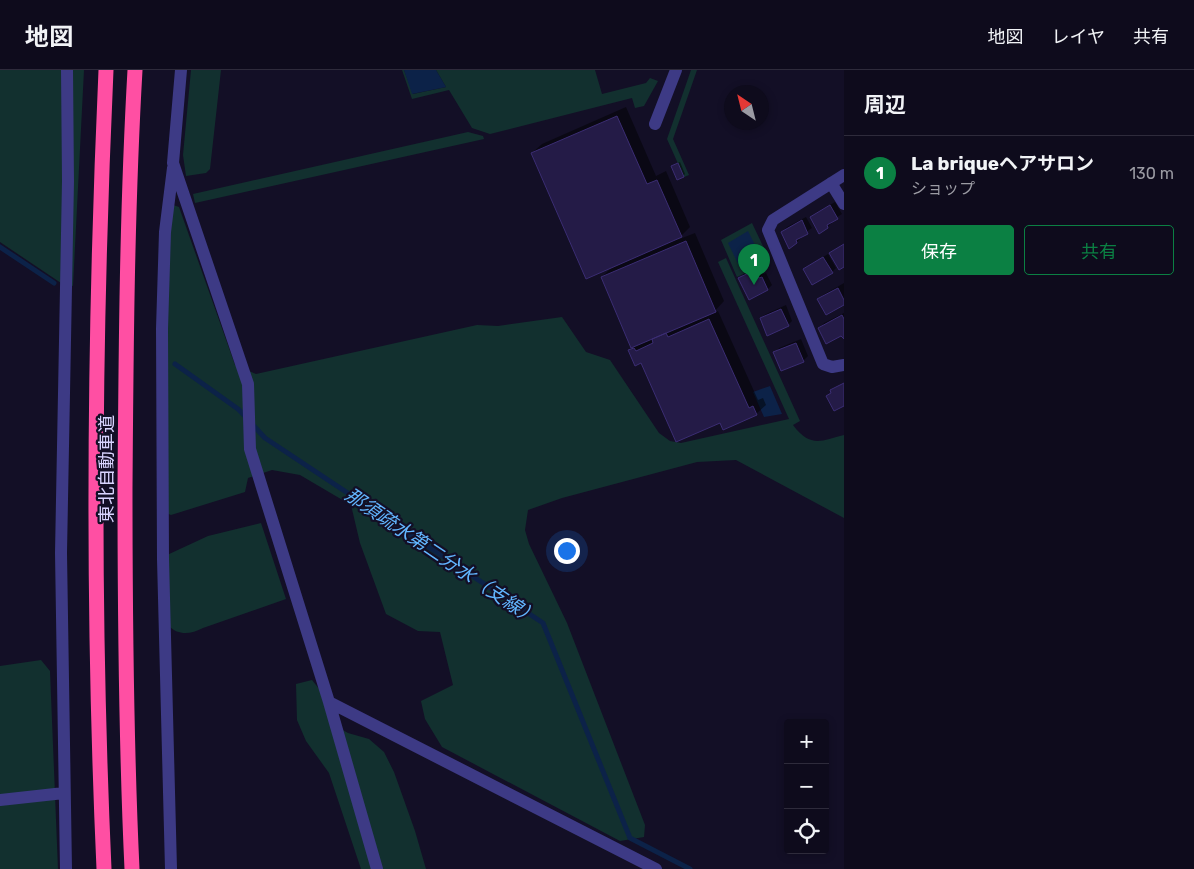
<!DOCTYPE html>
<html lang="ja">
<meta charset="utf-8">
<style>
:root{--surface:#0e0b1c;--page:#1c1929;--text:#f1f3f6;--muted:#9b9ba3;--line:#2e2b3b;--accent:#0b8043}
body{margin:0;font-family:Rubik,"Noto Sans JP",sans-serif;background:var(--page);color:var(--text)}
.controls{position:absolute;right:15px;bottom:15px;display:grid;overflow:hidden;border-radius:5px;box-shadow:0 2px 8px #0003}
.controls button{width:45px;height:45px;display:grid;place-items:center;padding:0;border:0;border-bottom:1px solid var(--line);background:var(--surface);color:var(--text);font:25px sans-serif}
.compass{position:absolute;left:724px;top:15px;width:45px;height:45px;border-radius:50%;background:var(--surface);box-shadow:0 2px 8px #0003;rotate:325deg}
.you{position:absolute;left:566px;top:480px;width:18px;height:18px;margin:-12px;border:4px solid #fff;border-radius:50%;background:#1a73e8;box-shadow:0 0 0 8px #1a73e833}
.badge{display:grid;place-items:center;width:32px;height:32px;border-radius:50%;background:var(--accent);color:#fff;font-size:16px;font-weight:700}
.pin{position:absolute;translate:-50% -41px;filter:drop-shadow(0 1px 2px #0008)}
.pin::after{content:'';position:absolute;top:26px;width:18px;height:15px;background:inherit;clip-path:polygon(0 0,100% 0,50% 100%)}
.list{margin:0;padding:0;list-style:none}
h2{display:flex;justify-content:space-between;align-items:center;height:65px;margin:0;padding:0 20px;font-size:21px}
h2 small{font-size:16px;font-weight:400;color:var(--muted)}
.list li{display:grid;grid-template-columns:32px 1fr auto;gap:15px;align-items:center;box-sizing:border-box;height:75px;padding:0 20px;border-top:1px solid var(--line)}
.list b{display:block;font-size:19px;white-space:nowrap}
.list p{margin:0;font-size:16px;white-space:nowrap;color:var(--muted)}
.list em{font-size:16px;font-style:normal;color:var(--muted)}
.actions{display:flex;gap:10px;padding:15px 20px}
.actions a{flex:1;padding:11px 0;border:1px solid var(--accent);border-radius:5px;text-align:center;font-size:18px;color:var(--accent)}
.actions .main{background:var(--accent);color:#fff}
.icon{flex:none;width:28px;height:28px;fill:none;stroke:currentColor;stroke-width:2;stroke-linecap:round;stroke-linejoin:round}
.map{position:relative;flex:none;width:844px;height:799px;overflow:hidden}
header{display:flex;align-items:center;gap:30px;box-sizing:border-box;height:70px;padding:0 25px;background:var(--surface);border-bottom:1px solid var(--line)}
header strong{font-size:24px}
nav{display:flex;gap:28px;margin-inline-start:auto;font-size:18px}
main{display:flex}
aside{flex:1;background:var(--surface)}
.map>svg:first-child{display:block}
</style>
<header>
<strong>地図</strong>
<nav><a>地図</a><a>レイヤ</a><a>共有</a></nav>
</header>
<main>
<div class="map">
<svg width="844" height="799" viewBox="0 0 844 799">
<rect width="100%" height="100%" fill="#130f26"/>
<path fill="#12302f" d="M0,0h84l-11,216 -12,-3 -61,-41z
M191,0h30l-11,99 -4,4 -20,3 -3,-21z
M402,0h2l9,24 33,-7 -10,-17h159l7,24 44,-11 4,-5 8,3 -14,25 -9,2 -3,-10 -142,36 -18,-6 -23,-38 -37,9z
M691,0h6l-24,69 16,36 -5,2 -17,-38z
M468,62l15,4 1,3 -289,64 -2,-9z
M173,135l6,2 56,158 21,9 221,-49 21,1 64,-9 24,35 24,8 49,73 11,8 11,2 108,-24 -71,-157 8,-4 74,163 -7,4c17,23 28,16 51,10v83l-108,-58 -39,2 -135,36 -34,12 -3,20 4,14 38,79 78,202 -1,12 -24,4 -178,-94 -17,-28 -4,-18 32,-16 -13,-53 -22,-1 -32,-17 -26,-71 -9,-38 -51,-30 -28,-5 -24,8 -3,14 -74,23 -7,-3 -2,-183z
M752,153l18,38 -33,16 -16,-37z
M261,453l25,76 -83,29c-12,6 -24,8 -34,-2l-2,-71 41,-19z
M41,590l9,11 8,198h-58v-203z
M312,610l8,10 10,33 18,10 21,6 15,13 10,20 21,59 11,38h-65l-32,-96 -23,-32 -9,-21 -1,-36z"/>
<path fill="#0c2248" d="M404,0h32l10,17 -34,7z
M748,161l14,28 -21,11 -13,-27z
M770,316l12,28 -18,3 -11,-25z"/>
<path fill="#0007" d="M626,37l30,69 10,-5 24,56 -13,13 18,-7 29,68 -11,12 5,-2 40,89 5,-2 3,7 -10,9 -35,7 -91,-70 2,-3 -30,-71 11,-11 -81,-113 10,-9z
M680,92l5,12 -2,2 -9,-11z
M835,132l7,12 -11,7 1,2 -5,4 -16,-10 5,-4z
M806,147l6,11 -12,8 1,2 -4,4 -15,-10 5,-5z
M828,184l8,14 -4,4 -28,-3z
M759,196l5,8 2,-1 6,12 -4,4 -28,-11 4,-4z
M844,213v20l-25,-3 4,-5z
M786,235l6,16 -4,4 -27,-7 5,-4z
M844,243v25l-2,-4 -22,-6 4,-5z
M801,269l7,17 -5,5 -28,-8 4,-5z"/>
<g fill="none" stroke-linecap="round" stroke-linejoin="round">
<path stroke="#0c2248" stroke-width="5" d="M0,177l54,36
M175,294l63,45 8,8
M252,354l13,14 278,185 87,215 60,31"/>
</g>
<path fill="#241b47" stroke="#3b2d73" d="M617,46l30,68 10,-4 25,57 -96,42 -55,-126z
M678,93l6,14 -7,3 -6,-14z
M830,135l8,14 -11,6 1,3 -9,6 -9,-17z
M802,150l6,14 -12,6 1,3 -8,6 -8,-17z
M686,171l30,71 -85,36 -30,-71z
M844,174v23l-5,3 -10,-17z
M823,187l10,16 -21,12 -9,-16z
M755,200l4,8 3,-1 6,13 -19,10 -11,-22z
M838,218l6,12v5l-18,10 -9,-16z
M781,239l8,17 -22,10 -7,-18z
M842,245l2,4v20l-3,-3 -15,8 -8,-16z
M709,249l40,89 4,-2 4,9 -34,15 -3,-7 -44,19 -35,-79 -6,3 -7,-16 6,-2 2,3 17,-8 -1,-4 14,-6 2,4z
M796,273l8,19 -23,9 -8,-19z
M844,313v23l-10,5 -8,-15 5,-3 -1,-3z"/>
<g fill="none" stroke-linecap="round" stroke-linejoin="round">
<path stroke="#3d3a85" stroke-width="12" d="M181,0l-8,93 75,221 2,65 79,253 48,167
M655,54l21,-54
M844,105l-71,45 -5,10 55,134 9,3 12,-2
M831,113l13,21
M329,632l327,167
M0,730l64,-7
M66,799l-5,-316 7,-372 -1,-111
M171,799l-8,-310 -1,-230 3,-97 8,-64"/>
<path stroke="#ff4fa3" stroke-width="15" d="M104,799c-12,-266 -10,-533 2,-799
M132,799c-6,-127 -7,-254 -7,-381 1,-140 2,-279 10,-418"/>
</g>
<g text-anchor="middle" stroke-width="4.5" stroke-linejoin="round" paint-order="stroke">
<g font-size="18" fill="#d9d4ff" stroke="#130f26">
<text transform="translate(107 399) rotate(-90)" y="6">東北自動車道</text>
</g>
<g font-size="19" font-style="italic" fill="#62b6ff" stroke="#130f26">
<text transform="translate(442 486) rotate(34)" y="7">那須疏水第二分水（支線）</text>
</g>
</g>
</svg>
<div class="controls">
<button>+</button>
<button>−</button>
<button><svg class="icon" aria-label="locate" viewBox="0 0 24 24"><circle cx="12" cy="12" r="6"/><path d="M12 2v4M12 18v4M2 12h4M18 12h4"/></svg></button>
</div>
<svg class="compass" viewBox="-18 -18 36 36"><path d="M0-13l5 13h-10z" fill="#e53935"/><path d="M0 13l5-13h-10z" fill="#9b9ba3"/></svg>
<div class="you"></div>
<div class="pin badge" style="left:754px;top:215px">1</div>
</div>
<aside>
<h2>周辺<small></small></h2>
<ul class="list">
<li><span class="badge">1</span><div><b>La briqueヘアサロン</b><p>ショップ</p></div><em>130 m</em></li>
</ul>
<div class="actions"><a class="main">保存</a><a>共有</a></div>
</aside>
</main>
